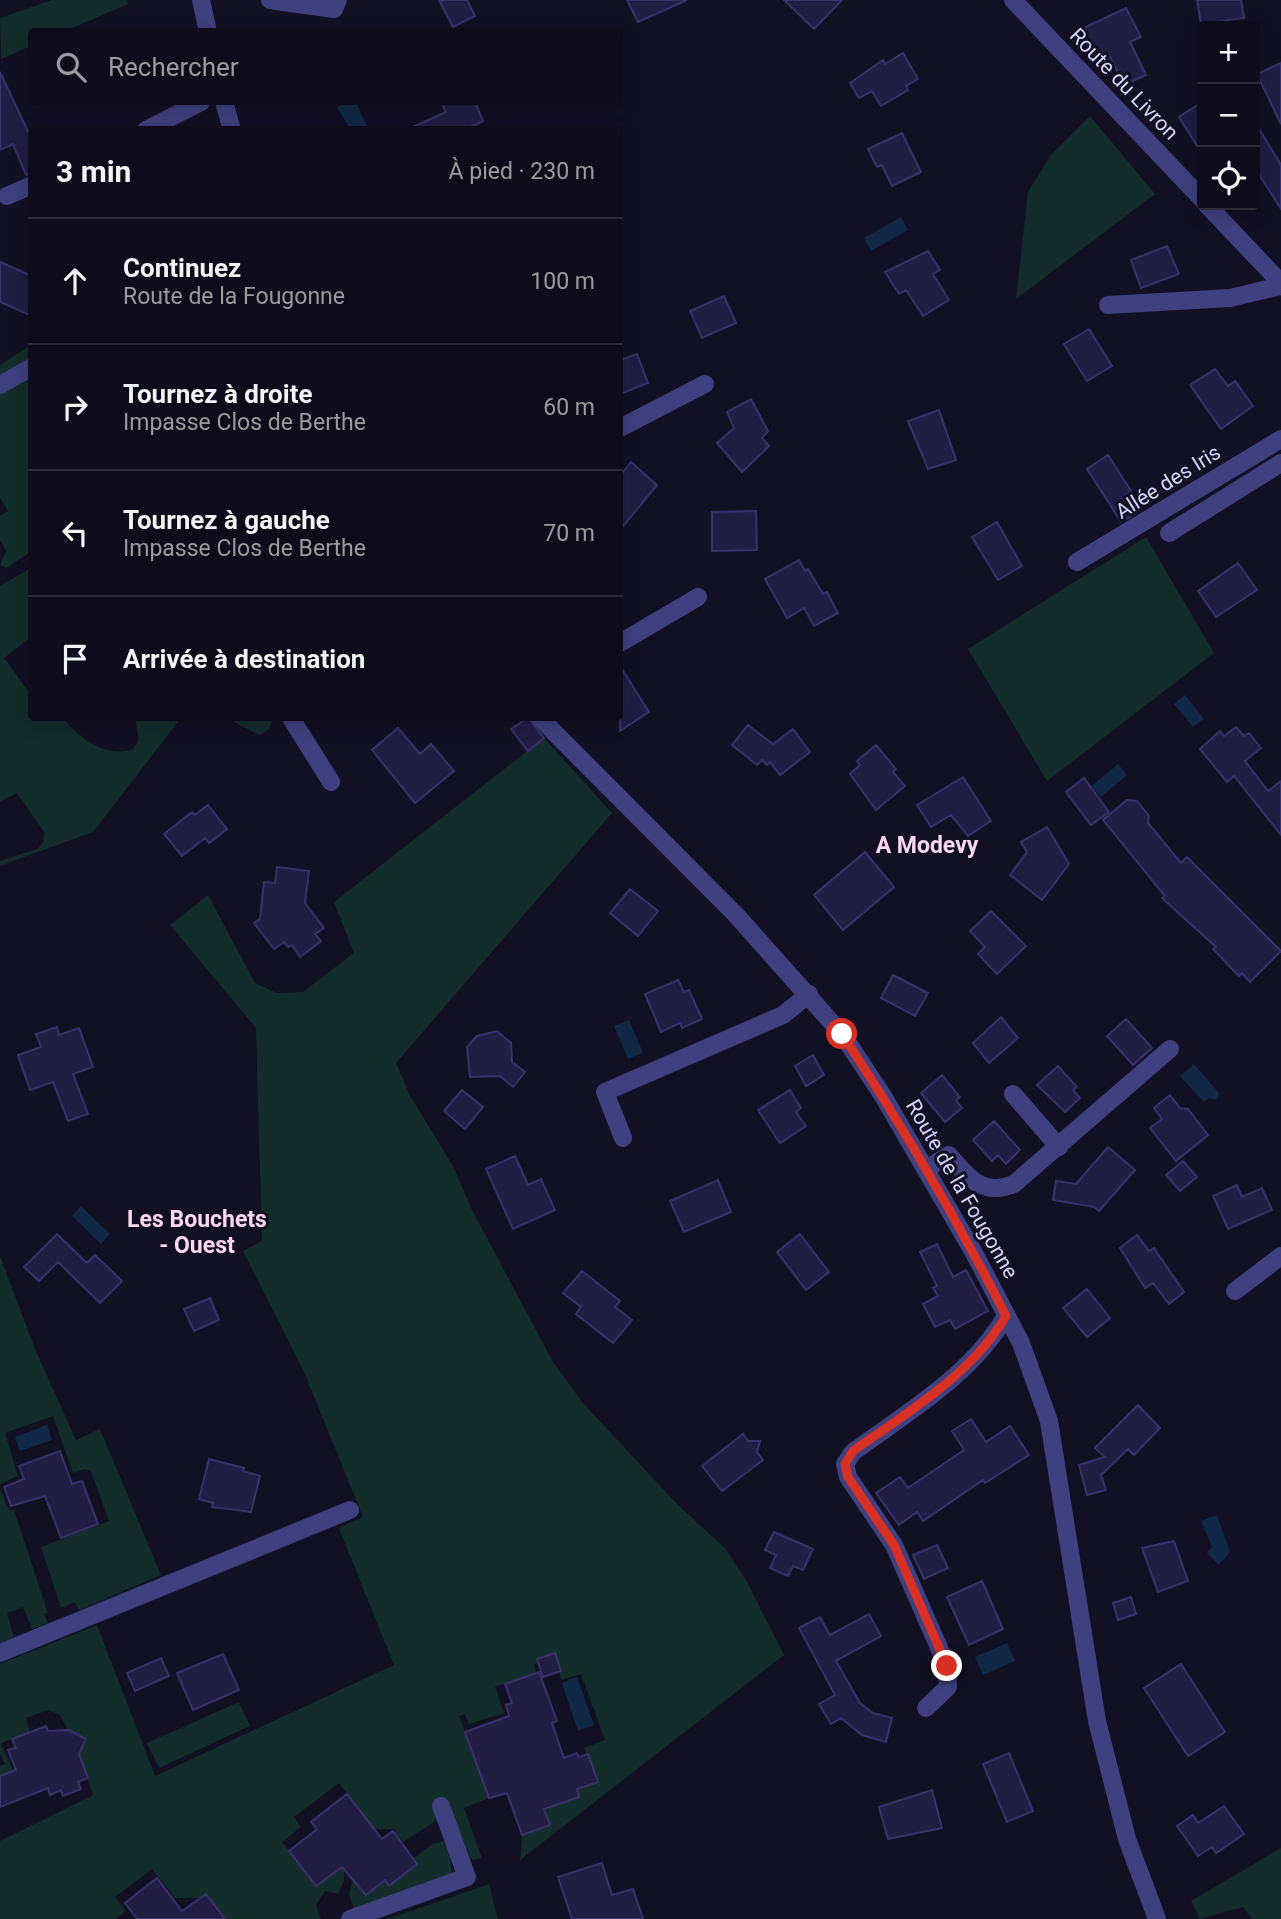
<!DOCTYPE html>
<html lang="fr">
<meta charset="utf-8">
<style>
:root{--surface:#0e0c1a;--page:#1c1a27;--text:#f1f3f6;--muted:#9b9ba2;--line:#2e2c39}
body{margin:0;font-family:Roboto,sans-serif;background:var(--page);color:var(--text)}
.controls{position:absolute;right:21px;top:21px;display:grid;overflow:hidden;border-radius:7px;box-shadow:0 4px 18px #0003}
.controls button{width:63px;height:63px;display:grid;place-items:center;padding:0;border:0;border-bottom:2px solid var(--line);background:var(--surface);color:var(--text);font:35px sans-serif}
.stop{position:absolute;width:21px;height:21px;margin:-16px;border:5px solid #d93025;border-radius:50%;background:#fff}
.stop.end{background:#d93025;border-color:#fff;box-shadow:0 2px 7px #0008}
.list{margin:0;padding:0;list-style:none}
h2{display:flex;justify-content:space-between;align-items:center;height:91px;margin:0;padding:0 28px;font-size:30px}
h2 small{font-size:23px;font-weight:400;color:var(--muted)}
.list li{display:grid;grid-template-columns:46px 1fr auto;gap:21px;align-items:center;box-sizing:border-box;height:126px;padding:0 28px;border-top:2px solid var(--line)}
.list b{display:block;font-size:26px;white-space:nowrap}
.list p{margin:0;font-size:23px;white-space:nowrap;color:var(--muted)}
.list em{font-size:23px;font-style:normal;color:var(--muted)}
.icon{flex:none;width:38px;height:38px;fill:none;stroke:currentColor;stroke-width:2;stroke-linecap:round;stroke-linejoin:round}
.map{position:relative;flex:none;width:1281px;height:1919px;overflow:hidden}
.search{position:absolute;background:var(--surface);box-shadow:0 4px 18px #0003;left:28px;top:28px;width:595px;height:77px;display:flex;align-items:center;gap:18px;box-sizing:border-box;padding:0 24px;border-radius:7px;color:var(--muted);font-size:26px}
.panel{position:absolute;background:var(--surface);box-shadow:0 4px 18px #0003;left:28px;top:126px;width:595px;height:595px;border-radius:7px}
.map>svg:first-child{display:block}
</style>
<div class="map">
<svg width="1281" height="1919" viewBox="0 0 1281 1919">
<rect width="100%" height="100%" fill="#121023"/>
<path fill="#132d2a" d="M52,0h75l1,4 -63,27 -33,1 -1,14 -30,13 -1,-41z
M1090,116l65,78 -139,105 12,-107 22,-36z
M31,345v14l-31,20v-14z
M31,374v178l-25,16 -6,-3 6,-14 -6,-11v-24l8,-5 -8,-13v-106z
M1146,537l68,116 -167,128 -79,-132z
M31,568v69l-27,21 27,37 1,23h19l3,4 9,-4c16,20 44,41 70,31l6,-9 -4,-22h46l-88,114 -93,34v-5l37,-12 6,-6 1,-11 -27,-39 -17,9v-216z
M226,718h47l-4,11 -10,6z
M544,738l68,75 -216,250 13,31 44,72 18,42 82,154 30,41 95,102 48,44 20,31 38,75 -264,205 2,-25 27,-10 -5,-16 35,-12 -2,-7 20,-8 -13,-34 21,-8 -24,-66 -20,6 -6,-26 -18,5 1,4 -4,1 2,8 -41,15 9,26 -35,11 -4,-10 -6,2 30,82 -25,10 18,50 -9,2 -3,-3 -24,-55 -13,21 -30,19 -9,-13h-20l-35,-46 -45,34 7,10 -19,15 34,44 28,-21v15l-6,14 -13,-3 -9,14 5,14h-96l-19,-25 -7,4h-24l-23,-29 -37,28 11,14 -10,8h-116v-78l93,-46 -14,-41 7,-15 -19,-10 -7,-14 -12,-5 -22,8 4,14 -29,11 12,28 -13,5v-10l5,-2 -5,-10v-90l97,-39 58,151 239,-111 -55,-137 24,-11 -59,-145 -61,-121 19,-10 -6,-213 -86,-103 38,-30 47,88 22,10 26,-1 51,-39 -20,-51z
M0,1256l35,93 41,91 24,-11 61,146 -82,35 -4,-8 -14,6 -20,-61 68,-26 -18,-50 -6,-2 -12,4 -20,-57 -48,17 13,43 -18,8z
M0,1489l9,21h5l34,103 -4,1 4,9 -16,6 -9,-22 -16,6 7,24 -14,6z
M239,1702l11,24 -91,42 -12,-25z
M443,1841l7,12 2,20 -98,37 -5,-17 5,-17 20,-10 15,19 28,-21 -4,-6 20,-14z
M1281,1848v71h-29l-9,-12 -43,12 -9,-18z
M489,1884l9,35h-110z"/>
<path fill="#112946" d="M347,102l2,4 7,-4 12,27h-18l-13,-22z
M901,217l7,13 -37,21 -7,-13z
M1185,695l19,24 -11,8 -19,-23z
M1118,764l9,11 -26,22 -9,-11z
M629,1020l14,33 -15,6 -14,-33z
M1194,1064l25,29 -2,7 -8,-2 -5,4 -24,-26z
M81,1206l29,28 -9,10 -29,-28z
M47,1425l5,15 -32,11 -5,-14z
M1217,1515l13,37 -11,13 -12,-12 5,-6 -11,-26z
M1007,1643l8,18 -32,14 -8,-18z
M577,1677l17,48 -16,6 -16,-48z"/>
<path fill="#221d43" stroke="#39316d" stroke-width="2" d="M439,0h28l8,16 -22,11z
M627,0h60l-49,22z
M784,0h58l-28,29z
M1197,0h44l3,18 -43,6z
M1126,8l15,29 -11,5 16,33 -22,10 -15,-30 -12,6 -16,-32z
M903,53l15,26 -12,7 2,4 -27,16 -9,-15 -13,7 -9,-15 33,-23 2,4z
M1281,63v61l-24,-50z
M0,72l32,68v34l-6,1 -13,-31 -13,6z
M441,102h34l8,19 -19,9h-58l40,-18z
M1202,102v52l-23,-37z
M1255,122l26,43v44l-26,-41z
M902,133l19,39 -29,14 -10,-21 -5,2 -9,-18z
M1167,246l12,28 -38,14 -10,-28z
M928,251l12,19 -7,4 16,26 -26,16 -17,-26 -7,4 -14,-22z
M0,262l32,14v40l-32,-14z
M724,296l12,27 -34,15 -12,-27z
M1089,329l23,37 -25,15 -23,-37z
M637,354l11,29 -28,11v-34z
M1215,369l13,17 7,-5 18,25 -32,23 -31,-44z
M751,399l17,32 -6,7 7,8 -27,26 -25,-29 17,-15 -7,-16z
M939,410l17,50 -28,9 -20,-48z
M1108,455l23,36 -6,4 11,18 -15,9 -34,-53z
M631,462l26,23 -37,45v-54z
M756,511l1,39 -45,1v-39z
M997,522l25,44 -24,14 -26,-43z
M799,560l6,11 3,-2 15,25 4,-2 11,21 -24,13 -10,-18 -17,10 -22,-39z
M1238,563l19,27 -41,27 -18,-26z
M620,666l29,46 -29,19z
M528,718l16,20 -16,13 -17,-22z
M748,725l25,19 20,-15 17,23 -30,23 -10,-13 -3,3 -5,-5 -5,5 -25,-20z
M1236,727l8,9 5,-3 12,15 -16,13 23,30 13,-10v54l-47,-59 -7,6 -27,-33 20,-18 4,5z
M398,728l22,26 11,-10 23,27 -39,32 -43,-53z
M876,745l20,24 -3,3 12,14 -29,24 -26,-36 10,-9 -3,-4z
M963,777l28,44 -23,15 -17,-21 -20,12 -14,-22z
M1084,778l25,34 -18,13 -25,-33z
M1127,800l10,1 12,15 -1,7 33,40 6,-6 94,94 -31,31 -8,-9 -3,3 -26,-27 3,-2 -54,-49 3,-2 -62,-76z
M208,805l19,24 -18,14 -4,-5 -23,18 -18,-22 28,-22 3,3z
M1047,827l22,37 -27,36 -32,-25 17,-23 -6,-10z
M865,852l29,35 -51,43 -29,-35z
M277,867l32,4 -4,32 19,25 -9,6 6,7 -21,16 -8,-12 -4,2 -4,-5 -10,7 -20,-26 6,-4 4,-37 11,1z
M630,889l28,22 -20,25 -28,-23z
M991,911l35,35 -29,28 -19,-20 7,-7 -15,-16z
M893,975l35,18 -13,23 -34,-18z
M678,980l6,12 5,-2 13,29 -20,9 -2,-5 -19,9 -16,-38z
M1001,1017l17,21 -29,25 -16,-20z
M1126,1019l26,29 -19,17 -26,-29z
M57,1027l2,8 20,-7 14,39 -20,7 15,40 -20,7 -15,-39 -23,8 -12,-35 23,-8 -5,-13z
M497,1031l14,12 1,19 13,10 -12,15 -13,-11 -30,1 -3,-30 10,-11z
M813,1055l11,20 -18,11 -11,-20z
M1058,1066l19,21 -4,3 7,8 -15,14 -28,-27z
M942,1075l18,22 -4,3 6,8 -17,14 -24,-29z
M462,1090l21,17 -18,22 -21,-18z
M790,1090l11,18 -5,4 10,14 -26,17 -22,-33z
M1170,1095l10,13 8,1 20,26 -32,26 -26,-33 12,-9 -8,-11z
M994,1121l26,29 -14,14 -8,-9 -6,6 -19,-21z
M1108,1147l27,23 -36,41 -5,-4 -41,-7 3,-19 20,3z
M515,1156l13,29 13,-6 14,31 -42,19 -27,-60z
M1183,1161l14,16 -17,14 -14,-16z
M718,1180l13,32 -47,20 -14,-31z
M1237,1185l5,12 20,-9 10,22 -44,19 -15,-33z
M57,1234l30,29 8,-8 27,26 -22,22 -42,-41 -19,19 -15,-14z
M800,1234l29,38 -23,18 -29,-38z
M1137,1235l12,16 5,-3 30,44 -15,12 -16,-21 -8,5 -25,-40z
M937,1244l16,33 13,-7 22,41 -33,18 -5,-9 -15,7 -12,-23 15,-8 -5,-8 4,-2 -17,-34z
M582,1271l38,30 -5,6 17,13 -19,23 -37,-29 5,-7 -18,-14z
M1087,1289l23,29 -23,19 -24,-29z
M210,1298l9,22 -25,11 -10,-22z
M1138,1405l22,23 -26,27 -6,-6 -27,26 5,15 -19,5 -8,-30 26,-8 -10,-9z
M971,1419l15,23 24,-16 19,29 -44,28 -2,-3 -60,41 -6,-9 -18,13 -23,-32 24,-16 8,11 56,-38 -12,-19z
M743,1434l5,7h12l-3,11 6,8 -41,31 -20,-25z
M60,1451l12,33 10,-3 16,43 -37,14 -16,-42 -34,10 -7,-19 20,-8 -5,-13z
M209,1459l35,9 -1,3 17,5 -9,36 -39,-5 1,-4 -14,-4z
M774,1532l39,17 -10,21 -10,-4 -5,10 -18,-8 6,-13 -11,-5z
M1174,1541l14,40 -30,11 -16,-44z
M937,1545l11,23 -24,11 -11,-24z
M982,1581l21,48 -34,16 -22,-48z
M1131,1597l5,17 -18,6 -5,-17z
M869,1614l12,22 -45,25 24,42 13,10 19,5 -6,24 -24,-7 -21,-17 -10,6 -12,-20 16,-9 -36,-67 21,-11 10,18z
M555,1653l6,18 -18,6 -6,-18z
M223,1654l16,36 -46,20 -16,-37z
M161,1658l8,18 -34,15 -8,-18z
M1181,1664l44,68 -37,24 -44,-68z
M539,1672l18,49 -5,2 12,35 13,-5 2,4 9,-3 10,28 -21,7 2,8 -35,12 6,16 -28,10 -15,-42 -18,5 -24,-66 44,-16 -3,-11 6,-2 -7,-19z
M46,1726l2,5 21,-1 17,9 -7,15 9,24 -10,4 3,7 -18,7 -2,-6 -11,5 -2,-7 -48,19v-31l16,-6 -8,-20 8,-2 -4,-9z
M1009,1753l24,58 -26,11 -24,-58z
M932,1790l10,38 -54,11 -9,-32z
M347,1794l35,45 11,-8 24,33 -28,22 -4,-6 -19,15 -24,-28 -26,19 -27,-35 28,-22 -6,-7z
M1224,1806l20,28 -28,19 -4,-6 -14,9 -21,-30 16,-11 5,8z
M602,1863l10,32 21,-6 10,30h-71l-14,-42z
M157,1878l25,33 24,-17 19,25h-88l-12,-16z"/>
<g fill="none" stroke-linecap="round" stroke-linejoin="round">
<path stroke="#3e407f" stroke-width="18" d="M201,0l7,32
M270,0l64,9 4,-9
M1013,0l189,199
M224,102l8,28
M146,130l55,-28
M7,196l25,-11
M1207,205l74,78
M1108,305l122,-7 51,-12
M0,385l32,-18
M620,428l85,-44
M1169,533l112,-70
M1077,562l204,-123
M620,643l78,-46
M291,718l40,64
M540,718l197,198 105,118 41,62 91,157 47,90 28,78 48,300 30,118 30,80
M1013,1094l46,53
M623,1138l-18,-46 178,-77 26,-21
M926,1169l23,-14c18,22 34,42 65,29l156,-135
M1235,1291l46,-35
M0,1653l350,-143
M926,1708l22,-21 -1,-21 -53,-121 -46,-68 -3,-13 8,-12c55,-40 118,-77 153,-136
M350,1919l117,-42 -26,-71"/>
</g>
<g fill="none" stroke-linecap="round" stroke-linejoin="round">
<path stroke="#d93025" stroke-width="9" d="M842,1034c60,91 115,185 164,282 -35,59 -98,96 -153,135l-8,13 3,13 46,68 53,121"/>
</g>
<g text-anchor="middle" stroke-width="6" stroke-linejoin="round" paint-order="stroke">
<g font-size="21" fill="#d7d5fc" stroke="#121023">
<text transform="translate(1124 84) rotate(46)" y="7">Route du Livron</text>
<text transform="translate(1168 482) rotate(-32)" y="7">Allée des Iris</text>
<text transform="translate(962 1189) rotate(60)" y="7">Route de la Fougonne</text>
</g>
<g font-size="23" font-weight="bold" fill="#fcd7f1" stroke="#121023">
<text x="927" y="853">A Modevy</text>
<text x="197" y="1227">Les Bouchets<tspan x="197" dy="26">- Ouest</tspan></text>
</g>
</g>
</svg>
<div class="controls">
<button>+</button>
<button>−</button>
<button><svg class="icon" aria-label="locate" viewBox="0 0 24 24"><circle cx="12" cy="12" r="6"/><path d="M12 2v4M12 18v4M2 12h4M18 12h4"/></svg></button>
</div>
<div class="stop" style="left:842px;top:1034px"></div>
<div class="stop end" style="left:947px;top:1666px"></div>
<div class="search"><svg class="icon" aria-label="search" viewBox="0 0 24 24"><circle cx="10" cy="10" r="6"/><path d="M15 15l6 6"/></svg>Rechercher</div>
<section class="panel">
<h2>3 min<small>À pied · 230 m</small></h2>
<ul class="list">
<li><svg class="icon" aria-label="ahead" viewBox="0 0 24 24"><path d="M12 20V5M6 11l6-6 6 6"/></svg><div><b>Continuez</b><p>Route de la Fougonne</p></div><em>100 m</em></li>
<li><svg class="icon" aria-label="right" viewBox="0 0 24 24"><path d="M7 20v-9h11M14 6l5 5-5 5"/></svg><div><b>Tournez à droite</b><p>Impasse Clos de Berthe</p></div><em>60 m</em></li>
<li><svg class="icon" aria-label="left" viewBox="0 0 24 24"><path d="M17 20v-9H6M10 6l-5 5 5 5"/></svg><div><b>Tournez à gauche</b><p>Impasse Clos de Berthe</p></div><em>70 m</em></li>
<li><svg class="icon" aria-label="arrive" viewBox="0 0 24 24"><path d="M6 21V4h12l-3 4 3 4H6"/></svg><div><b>Arrivée à destination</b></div></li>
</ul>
</section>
</div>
